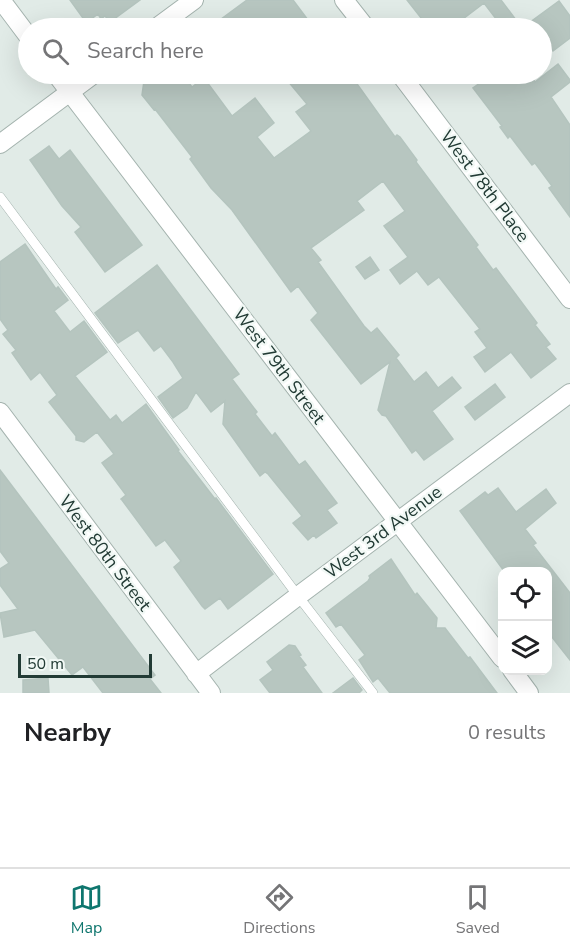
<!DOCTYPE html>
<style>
:root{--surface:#fff;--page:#f2f2f2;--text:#202124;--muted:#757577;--line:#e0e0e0;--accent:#0f766e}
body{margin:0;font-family:"Nunito Sans",sans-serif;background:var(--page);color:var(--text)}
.controls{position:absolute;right:18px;bottom:18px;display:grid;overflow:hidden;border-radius:12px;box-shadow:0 6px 24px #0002}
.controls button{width:54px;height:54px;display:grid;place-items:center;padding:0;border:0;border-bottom:2px solid var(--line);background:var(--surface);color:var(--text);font:30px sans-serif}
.scale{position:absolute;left:18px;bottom:15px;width:134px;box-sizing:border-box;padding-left:6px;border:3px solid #223b35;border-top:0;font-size:16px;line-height:21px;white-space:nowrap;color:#223b35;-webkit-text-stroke:4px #f1f8f5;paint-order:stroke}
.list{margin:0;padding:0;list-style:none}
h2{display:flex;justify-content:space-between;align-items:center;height:78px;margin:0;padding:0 24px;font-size:26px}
h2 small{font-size:20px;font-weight:400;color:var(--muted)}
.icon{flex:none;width:33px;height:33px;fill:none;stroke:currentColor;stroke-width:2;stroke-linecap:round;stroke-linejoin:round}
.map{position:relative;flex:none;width:570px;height:693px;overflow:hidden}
.search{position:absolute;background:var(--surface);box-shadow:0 6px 24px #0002;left:18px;right:18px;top:18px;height:66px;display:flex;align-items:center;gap:15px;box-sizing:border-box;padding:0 21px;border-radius:33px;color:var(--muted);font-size:22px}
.sheet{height:174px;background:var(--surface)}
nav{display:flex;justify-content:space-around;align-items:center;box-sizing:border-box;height:84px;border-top:2px solid var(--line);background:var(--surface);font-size:16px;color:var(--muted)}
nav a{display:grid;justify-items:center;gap:3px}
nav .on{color:var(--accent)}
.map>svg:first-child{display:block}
</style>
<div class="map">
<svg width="570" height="693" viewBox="0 0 570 693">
<rect width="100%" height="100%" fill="#e1ebe7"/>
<path fill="#b7c6c0" stroke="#b4c4be" stroke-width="1.5" d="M70,0h70l-30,22 -5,-6 -4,3 -3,-5 -8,6 -7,-2z
M247,0h46l21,28h-105z
M407,0h94l21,28 37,-27 11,15v22l-17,13 -11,-17v-6h-39l-19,-25 -33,25h-22z
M558,64l12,16v2l-19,15 19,28v92l-21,-29 3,-2 -17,-23 -3,2 -22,-29 -2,2 -8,-11 2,-1 -29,-38 20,-14h36l6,8z
M145,74h37l10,13 12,-9 28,38 23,-18 19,25 -17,14 17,21 37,-27 -15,-19 11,-8 -25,-30h62l7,10 4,-3 40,56 2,-2 3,2 17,23 -1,2 62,83 -2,2 17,23 3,-2 41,55 -2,2 15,19 -4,3 10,12 -25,19 -20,-26 -26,20 -11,-15 13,-9 -12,-16 5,-3 -41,-52 -11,8 -11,-14 -17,13 -10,-14 18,-13 -24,-31 21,-15 -22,-30 -26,20 7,9 -53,38 10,12 -3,2 46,64 7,7 6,-5 22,27 -3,3 18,24 12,-10 12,16 14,-11 9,11 -29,23 21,28 -29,21 -8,-10 -4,3 -26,-37 -4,-1 -4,-5 12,-48 -29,22 -3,-4 -47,-60 7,-7 -20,-27 -7,6 -59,-82 -21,-22 -21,-29 2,-2 -37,-48 -1,1 -12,-15z
M49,146l10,13 11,-9 72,95 -37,27 -30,-40 6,-5 -19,-21 -32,-46z
M25,244l31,45 2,-2 10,13 -14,11 16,21 14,-11 23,31 -32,24 35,44 6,-5 6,8 24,-19 33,46 -1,1 37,48 1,-1 57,76 -45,35 -8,-11 -15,11 -3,-3 -28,-39 7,-6 -16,-21 -9,6 -34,-46 -1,-1 5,-4 -24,-32 12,-9 -17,-22 -13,10 -8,-2v-4l-27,-34 8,-7 -17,-23 -9,8 -19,-27 4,-3 -13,-16 5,-4 -8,-11v-57z
M370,257l9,13 -14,9 -9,-12z
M157,265l82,109 -7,5 25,33 -2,2 17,22 3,-3 24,32 6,-4 32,42 -10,7 10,13 -21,15 -2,-3 -6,5 -15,-17 9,-7 -34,-42 -3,-2 -5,4 -37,-52 2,-23 -14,11 -15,-20 -9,16 -14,10 -15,-21 25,-19 -10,-16 -12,-16 -7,5 -16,-21 -20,13 -23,-30z
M495,384l10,13 -30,23 -10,-13z
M0,470l155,205 -5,4 11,14h-58l-20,-26 -11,8 -37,-45 -31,7 -4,-24 18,-4 -18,-24v-16l9,-6 -9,-12z
M498,488l18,24 30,-23 10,14 -31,26 11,14 -3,2 37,48v67l-22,-28v-60l-44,-1 -44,-60 25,-19 3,3z
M391,559l24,36 2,-2 20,25 -1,10h9l23,30 2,-1 27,36h-107l-12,-15 -5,4 -14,-22 6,-5 -24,-31 -5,3 -10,-14 42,-32 2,-3 -1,-2z
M289,645l6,1 6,9 -2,1 7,9 -3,2 19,26h-52l-10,-13 13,-10 -6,-8z
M48,678l1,15h-26v-13z
M353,678l9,12 -3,3h-26z"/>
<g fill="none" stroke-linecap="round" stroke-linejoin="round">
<g stroke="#a4b3ae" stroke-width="10">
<path id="service" d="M0,197l298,399 75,97"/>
</g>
<g stroke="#a4b3ae" stroke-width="20">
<path id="minor" d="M1,0l27,36
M344,0l22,28
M56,74l446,584
M400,74l170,225
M0,412l211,281
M512,670l17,23
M196,674l102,-78 272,-203"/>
</g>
<g stroke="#a4b3ae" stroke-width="20">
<path id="tertiary" d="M156,28l38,-28
M0,144l94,-70"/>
</g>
<use href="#service" stroke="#fff" stroke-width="9"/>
<use href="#minor" stroke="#fff" stroke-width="18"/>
<use href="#tertiary" stroke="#fff" stroke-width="18"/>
</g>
<g text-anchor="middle" stroke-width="4.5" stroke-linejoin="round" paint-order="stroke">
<g font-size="18" fill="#223b35" stroke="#f1f8f5">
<text transform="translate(485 186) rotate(53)" y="6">West 78th Place</text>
<text transform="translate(279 366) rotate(53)" y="6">West 79th Street</text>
<text transform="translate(383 532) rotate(-37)" y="6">West 3rd Avenue</text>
<text transform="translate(105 553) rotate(53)" y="6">West 80th Street</text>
</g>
</g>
</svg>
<div class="controls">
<button><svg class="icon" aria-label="locate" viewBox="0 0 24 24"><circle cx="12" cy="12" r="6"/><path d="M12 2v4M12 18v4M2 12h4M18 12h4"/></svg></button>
<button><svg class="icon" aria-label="layers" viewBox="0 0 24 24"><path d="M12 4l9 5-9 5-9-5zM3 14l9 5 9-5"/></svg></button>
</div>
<div class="scale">50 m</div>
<div class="search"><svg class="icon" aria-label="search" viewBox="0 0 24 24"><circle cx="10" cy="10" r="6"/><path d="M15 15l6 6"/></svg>Search here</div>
</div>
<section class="sheet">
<h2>Nearby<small>0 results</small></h2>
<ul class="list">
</ul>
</section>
<nav>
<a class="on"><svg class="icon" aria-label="map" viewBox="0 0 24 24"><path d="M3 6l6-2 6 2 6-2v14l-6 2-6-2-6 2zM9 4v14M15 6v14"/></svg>Map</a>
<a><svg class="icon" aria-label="directions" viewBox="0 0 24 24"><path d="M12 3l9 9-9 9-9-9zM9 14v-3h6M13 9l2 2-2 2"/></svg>Directions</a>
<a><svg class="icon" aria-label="saved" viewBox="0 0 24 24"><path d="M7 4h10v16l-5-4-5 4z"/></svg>Saved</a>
</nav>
